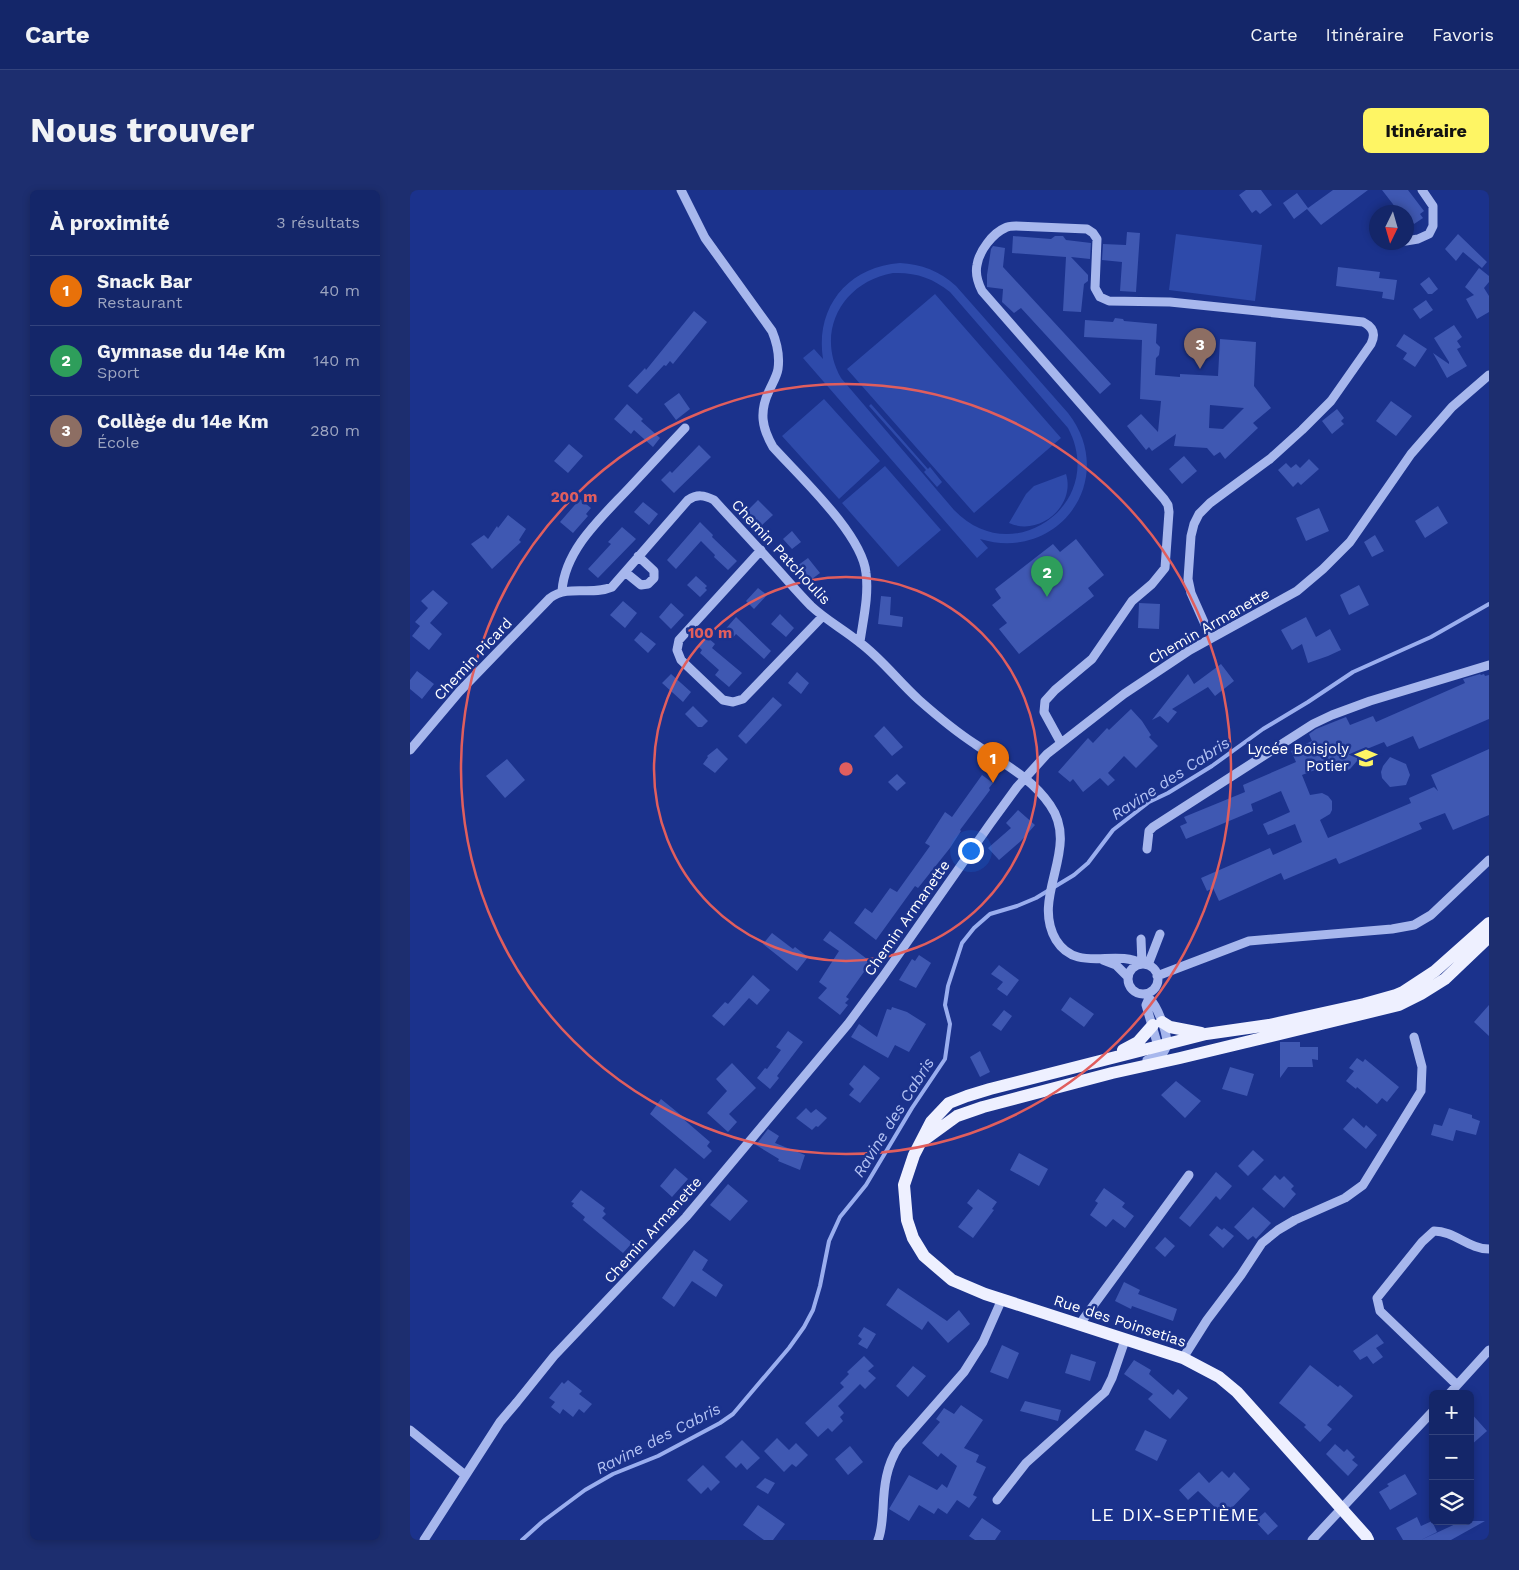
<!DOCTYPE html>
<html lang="fr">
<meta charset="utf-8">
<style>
:root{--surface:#142669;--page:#1d2e6f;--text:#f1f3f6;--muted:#9da5c0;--line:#33437d;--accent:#fef564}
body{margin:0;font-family:"Work Sans",sans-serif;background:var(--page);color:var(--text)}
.controls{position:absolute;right:15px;bottom:15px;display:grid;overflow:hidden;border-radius:8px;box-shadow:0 2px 8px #0003}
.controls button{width:45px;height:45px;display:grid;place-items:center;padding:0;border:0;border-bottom:1px solid var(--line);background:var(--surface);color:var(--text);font:25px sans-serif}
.compass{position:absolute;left:959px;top:15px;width:45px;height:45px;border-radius:50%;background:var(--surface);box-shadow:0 2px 8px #0003;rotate:185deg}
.you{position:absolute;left:560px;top:660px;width:18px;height:18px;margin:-12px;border:4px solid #fff;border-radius:50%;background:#1a73e8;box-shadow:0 0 0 8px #1a73e833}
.badge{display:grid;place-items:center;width:32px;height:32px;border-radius:50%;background:var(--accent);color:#fff;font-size:16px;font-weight:700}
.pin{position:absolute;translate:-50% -41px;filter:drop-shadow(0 1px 2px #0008)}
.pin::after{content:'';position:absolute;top:26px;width:18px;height:15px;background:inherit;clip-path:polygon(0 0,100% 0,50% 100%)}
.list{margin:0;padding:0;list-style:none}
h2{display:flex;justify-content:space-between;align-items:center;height:65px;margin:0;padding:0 20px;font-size:21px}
h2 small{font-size:16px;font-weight:400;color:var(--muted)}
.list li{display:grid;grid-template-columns:32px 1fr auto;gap:15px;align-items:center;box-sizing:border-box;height:70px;padding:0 20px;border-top:1px solid var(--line)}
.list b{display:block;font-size:19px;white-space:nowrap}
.list p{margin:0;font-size:16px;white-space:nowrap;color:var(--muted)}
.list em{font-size:16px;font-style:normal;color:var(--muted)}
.icon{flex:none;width:28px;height:28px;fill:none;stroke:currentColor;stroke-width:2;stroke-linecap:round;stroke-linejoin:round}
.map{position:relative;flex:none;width:1079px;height:1350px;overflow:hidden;border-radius:8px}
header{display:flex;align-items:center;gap:30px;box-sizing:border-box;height:70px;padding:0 25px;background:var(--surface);border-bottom:1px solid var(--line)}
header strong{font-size:24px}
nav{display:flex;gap:28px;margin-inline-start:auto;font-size:18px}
.intro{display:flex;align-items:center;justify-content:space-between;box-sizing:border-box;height:120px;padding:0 30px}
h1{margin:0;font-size:35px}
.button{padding:12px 22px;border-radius:8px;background:var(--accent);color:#111;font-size:18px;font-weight:700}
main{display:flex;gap:30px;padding:0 30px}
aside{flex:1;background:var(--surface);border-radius:8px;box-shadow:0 2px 8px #0003}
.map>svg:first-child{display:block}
</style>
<header>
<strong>Carte</strong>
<nav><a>Carte</a><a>Itinéraire</a><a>Favoris</a></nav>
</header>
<div class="intro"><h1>Nous trouver</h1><a class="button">Itinéraire</a></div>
<main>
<aside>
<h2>À proximité<small>3 résultats</small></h2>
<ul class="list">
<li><span class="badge" style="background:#e8710a">1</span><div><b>Snack Bar</b><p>Restaurant</p></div><em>40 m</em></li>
<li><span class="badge" style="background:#2e9e5b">2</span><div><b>Gymnase du 14e Km</b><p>Sport</p></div><em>140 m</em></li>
<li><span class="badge" style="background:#8d6e63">3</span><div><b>Collège du 14e Km</b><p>École</p></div><em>280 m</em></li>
</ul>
</aside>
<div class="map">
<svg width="1079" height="1350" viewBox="0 0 1079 1350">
<rect width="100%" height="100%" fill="#1b328c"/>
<path fill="#2e4aaa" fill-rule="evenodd" d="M766,44l86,11 -7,56 -86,-11z
M490,73c21,1 40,8 56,23l112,127c51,65 -9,150 -88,126l8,9 -11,10 -174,-200 11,-9 9,10c-8,-51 24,-92 77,-96zM483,83c22,-1 40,5 57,19l118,136c40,75 -55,144 -114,82l-113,-132c-26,-46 1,-96 52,-105z
M525,104l126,144 -87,75 -127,-144z
M414,209l56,62 -41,38 -57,-63z
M461,214l57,65 2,-2 12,15 -5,5 -13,-15 2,-2 -57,-64z
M475,276l56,64 -43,37 -56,-64z
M656,284c10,32 -27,63 -57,49l17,-29 8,-8z"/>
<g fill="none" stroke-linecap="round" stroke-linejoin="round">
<path stroke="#9aaeef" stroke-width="4" d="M112,1350l20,-18 43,-32 28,-16 45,-18 62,-33 13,-9 56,-66 15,-21 9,-17 7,-24 9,-45 11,-24 26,-32 46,-77 33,-49 5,-35 -5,-19 3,-19 14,-43 12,-15 16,-14 27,-8 19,-8 38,-23 14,-12 25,-33 36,-28 19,-9 44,-27 51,-37 45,-27 45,-30 78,-35 58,-33"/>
</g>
<path fill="#3f58b2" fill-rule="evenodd" d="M836,0h15l11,15 -12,9 -4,-4 -4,3 -13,-18z
M923,0h35l-47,35 -14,-16 -13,10 -11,-16 14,-10 11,15z
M972,0h26l16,21 -4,3 3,4 -9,6 -8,-12h-7z
M717,42l13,1 -4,59 -16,-1 2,-29 -20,-2 1,-16 23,1z
M1048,44l29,28 -5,6 -19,-16 -7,9 -11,-12z
M603,46l38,3 4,-3h8l3,4 25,3 -1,16 -19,-2 17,18v6l-4,3 -3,28 -18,-1 3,-54 -54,-4z
M583,56l12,2 -2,19 108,117 -11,10 -79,-86 -7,5 -12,-11 1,-13 -16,-2v-12l4,-26z
M928,77l42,5 -1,6 18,2 -3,20 -12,-2 1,-6 -47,-6z
M1069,78l10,8v6l-5,6 5,8v16l-12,7 -11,-20 8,-4 -9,-8z
M1019,87l9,12 -6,5h-4l-8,-10z
M1016,110l7,10 -13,9 -7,-10z
M284,121l13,11 -34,42 -3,-3 -4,5 -2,-1 -27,29 -9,-8 17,-18 1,2z
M705,128l8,1 1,2 33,3 -1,19 4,4 -1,8 -3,3 -1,17 25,2v-3l38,2 2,-37 36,3 -2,44 17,22 -18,15 5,5 -33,31 -5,-7 -6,4 -7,-8 -33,-2 2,-12 -24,17 -3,-4 -3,3 -19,-24 14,-12 17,18 3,-31 -21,-2 2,-59 -58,-3 1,-17 28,2zM800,215l34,3 -21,21 -14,-1z
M1044,135l8,12 -5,4 4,6 -4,2 10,17 -20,12 -14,-25 16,11v-2l-15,-24z
M994,144l23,15 -12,18 -12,-8 4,-6 -11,-7z
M269,203l11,16 -14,11 -12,-16z
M981,211l21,15 -16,20 -20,-15z
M217,214l16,15 -2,2 19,17 -7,9 -19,-17 -3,4 -17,-15z
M927,219l7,9 -3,3 3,3 -12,10 -10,-13z
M159,254l14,12 -15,17 -14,-12z
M289,255l12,12 -37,36 -13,-13 9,-9 2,2z
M774,266l13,15 -15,13 -13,-15z
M899,269l10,10 -18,16 -3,-3 -5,5 -15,-17 8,-7 5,5 5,-4 4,4z
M170,309l11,9 -5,6 2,2 -15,17 -13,-11z
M348,310l15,15 -12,11 -15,-14z
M233,312l15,12 -9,11 -15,-13z
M1028,316l10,17 -23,15 -10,-17z
M909,318l10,23 -23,10 -10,-23z
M98,325l18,14 -7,11 2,2 -29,27 -21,-25 13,-9 4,4 9,-13 1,2z
M290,332l13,13 -1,2 25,24 -9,9 -14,-13 1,-2 -14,-14 -25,28 -9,-9z
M212,337l14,12 -38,39 -10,-9 23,-25 -3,-2z
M382,341l9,11 -9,7 -9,-10z
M965,345l9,16 -12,6 -8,-15z
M666,349l28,36 -16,13 6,8 -75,58 -20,-25 8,-6 -15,-18 9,-7 -6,-9 58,-45 7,8z
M398,368l12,15 -16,12 -7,-10 4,-4 -4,-5z
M286,386l11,10 -2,2 2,2 -7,7 -13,-12z
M949,395l10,20 -20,10 -9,-20z
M348,398l9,7 -13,14 -8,-8z
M23,400l15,13 -18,20 12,11 -13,16 -17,-14 8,-10 -5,-4 13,-14 -7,-7z
M471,406l10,1 -1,18 13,2 -1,10 -24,-3z
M213,411l14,12 -12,15 -15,-13z
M261,413l13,12 -13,14 -12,-12z
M729,413l21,1 -1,25 -21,-1z
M370,424l14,14 -8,9 -15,-13z
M326,427l35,34 -7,8 -28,-25 -5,6 -8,-8z
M896,427l10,20 14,-8 11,21 -13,6 -20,7 -6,-19 -10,6 -11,-20z
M231,442l15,12 -8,9 -14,-13z
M297,447l8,7 -3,4 30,25 -13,14 -14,-12 4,-5 -19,-17 2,-3 -4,-4z
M811,474l13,17 -19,15 -7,-9 -36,22 5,3 -9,11 -8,-7 -8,4 36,-46 6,10z
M7,481l17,13 -12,15 -12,-10v-9z
M387,482l12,11 -8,11 -13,-11z
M261,484l20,18 -8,10 -21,-19z
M1070,484l1,1 3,-1 1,2 4,-1v44l-70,30 -6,-13 -26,11 -3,-5 -27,11v8l-7,8 -5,2 -6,-1 -9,-6 -28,11 8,20 12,-2 6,3 4,5v9l-2,4 -10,6 8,18 83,-35 -2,-5 25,-11 4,4 -7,-16 58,-26v66l-36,15 -8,-17 -26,10 3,6 -83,35 -3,-6 -52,22 -3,-7 -62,28 -6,-13 -6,3 -6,-13 69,-30 3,7 29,-13 -7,-18 -27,11 -5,-11 27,-12 -9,-21 -30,13 2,7 -67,28 -6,-13 7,-3 -3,-6 61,-25 -2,-7 53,-23 -5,-11 21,-10 -3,-7 7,-5 30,-12 4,8 23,-9 3,6 89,-39 -2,-4z
M363,507l9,8 -36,39 -8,-8z
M283,516l15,15 -6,6h-4l-13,-13z
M721,519l11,12 9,14 -2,2 9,9 -22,22 -12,-12 -16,17 7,7 -7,6 -8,-8 -17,14 -10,-13 -3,3 -12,-10 30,-34 5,5 14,-15 2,2z
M474,536l19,21 -11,9 -18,-20z
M307,558l11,11 -13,14 -12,-9 5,-7 -1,-1z
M980,567l16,7 4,11 -4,10 -16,2 -8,-9 -1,-6 2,-6z
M97,569l18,21 -20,18 -19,-22z
M487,584l9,9 -9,8 -9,-9z
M572,585l11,8 -4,5 1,2 -30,40 1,1 -11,17 -32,40 -3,-2 -39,54 -22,-17 11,-15 7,5 18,-25 7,4 33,-46 -5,-3 20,-31 7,5z
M608,620l17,15 -14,16 -22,19 -11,-12 23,-20 -5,-5z
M420,741l41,31 -25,35 3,2 -4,4 3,2 -8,10 -22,-17 9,-10 -8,-6 20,-31 -16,-11z
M362,743l21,16 2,-2 13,10 -11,14 -34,-27z
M509,765l12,8 -15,25 -17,-8 13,-21 3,2z
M589,775l20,15 -12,16 -10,-7 6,-7 -12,-8z
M343,785l17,15 -13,15 -8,-7 -25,28 -12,-10 13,-14 3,2z
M660,807l24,17 -10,13 -23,-17z
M1079,815v31l-15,-14z
M482,817l15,5 19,12 -17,28 -14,-7 -7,13 -37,-21 8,-13 18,13 10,-28 4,1z
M594,820l8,6 -11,15 -9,-6z
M378,841l15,11 -26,34 2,2 -9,11 -13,-11 8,-10 2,1 14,-19 -5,-3z
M870,852h20v5h18v13l-6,-1 1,8h-25l-8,11z
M570,861l10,21 -10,5 -10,-20z
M947,868l6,4 2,-3 34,28 -12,15 -5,-4 -5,6 -20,-17 -1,2 -10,-8 8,-10 -5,-3z
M322,873l24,25 -27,26 8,8 -9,10 -21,-19 20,-22 -11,-12z
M454,875l16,13 -20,25 -11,-8 5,-6 -5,-5z
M820,877l24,7 -7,22 -25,-7z
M766,891l25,20 -16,17 -24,-23z
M251,909l21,17 -1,1 29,25 -3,4 5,5 -8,8 -54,-45z
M396,918l5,5 5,-4 11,9 -9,9 -2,-1 -4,4 -16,-12z
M1039,918l23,7v3l8,3 -4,14 -20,-5 -3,11 -22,-6 3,-11 8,2z
M943,928l11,10 2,-3 11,10 -11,14 -23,-20z
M358,939l11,7 -4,7 30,12 -5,15 -22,-9 1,-2 -23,-14z
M843,960l11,10 -16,16 -10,-10z
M609,963l29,16 -9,17 -29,-16z
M265,978l13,11 -16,18 -12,-11z
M806,982l16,14 -12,14 -4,-4 -26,31 -11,-9z
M865,985l5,5 4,-4 10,10 -3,3 5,5 -12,14 -22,-19z
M318,994l20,17 -18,20 -20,-16z
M694,998l21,15 -3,4 12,9 -9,12 -12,-9 -7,8 -16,-12 8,-12 -3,-2z
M568,999l19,13 -5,7 2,1 -21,28 -15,-11 15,-19 -6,-5z
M171,1000l24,18 -2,3 3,3 -4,4 30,25 -9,10 -40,-33 2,-3 -13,-11 2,-3 -3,-1z
M843,1017l18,16 -15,16 -3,-3 -5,4 -14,-13z
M807,1036l5,4 2,-2 10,8 -11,12 -14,-13z
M755,1047l10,9 -10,11 -10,-9z
M284,1060l14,10 -6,10 21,15 -7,12 -24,-16 -18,26 -12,-9z
M714,1092l16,8 -2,4 39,15 -4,12 -41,-15 -1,3 -16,-8z
M488,1098l49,33 12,-11 11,14 -22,19 -20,-22 -6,9 -36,-25z
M454,1137l12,7 -9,15 -9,-5 4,-5 -4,-3z
M967,1144l7,9 -8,5 7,9 -10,7 -6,-8 -7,4 -7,-9z
M592,1155l17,8 -11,26 -18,-7z
M661,1164l25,8 -6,19 -25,-8z
M454,1166l10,10 -6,5 8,7 -11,11 -5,-5 -22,22 6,7 -4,4 3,4 -11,11 -4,-4 -10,9 -13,-14 39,-36 -4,-4 9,-9 -2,-2z
M724,1170l17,10 -2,4 24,21 5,-6 10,9 -18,21 -22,-20 5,-5 -29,-20z
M900,1175l28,22 2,-2 13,11 -26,29 5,4 -12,13 -16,-15 2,-2 -27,-22z
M503,1176l13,10 -18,21 -12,-11z
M158,1190l14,11 -3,3 13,10 -8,9 -5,-4 -6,8 -10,-8 -3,5 -9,-7 4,-5 -6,-4 13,-16 2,2z
M615,1211l36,9 -3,11 -38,-10z
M551,1215l22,15 -19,28 15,7 -3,7 10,5 -13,28 4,2 -8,11 -12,-8 -10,14 -9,-6 -4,6 -15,-9 -10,16 -20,-12 20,-34 28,15 5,-6 5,4 10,-22 -16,-13 -3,4 -16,-14 18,-21 -4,-3 8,-11 10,6z
M1060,1222l17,19 -17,15z
M735,1240l22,10 -10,21 -22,-11z
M367,1248l12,12 7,-7 12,12 -12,12 -4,-3 -8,8 -20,-21z
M332,1250l18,18 -13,12 -6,-7 -5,5 -11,-11z
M925,1254l9,8 3,-3 8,8 -3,3 6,5 -10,11 -22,-22z
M440,1256l13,16 -15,13 -13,-16z
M293,1275l17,17 -9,9 -3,-4 -7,7 -14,-14z
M812,1281l7,7 5,-6 16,17 -26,27 -26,-25 -10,9 -9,-10 20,-18 10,11z
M995,1284l12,20 -27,16 -11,-18 10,-6 -2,-2z
M355,1288l10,5 -7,11 -12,-7z
M348,1315l27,19 -12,16h-9l-21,-15z
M855,1322l13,14 -10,9 -13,-14z
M1007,1327l4,9 11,-5 5,11 -16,8h-18l-7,-12z
M572,1328l19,13 -6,9h-20l-6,-4z
M1052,1331h23l-34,19h-30z"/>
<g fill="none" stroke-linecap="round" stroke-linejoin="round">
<path stroke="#a7b7ed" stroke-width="9" d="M271,0l24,48 67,93c5,12 8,24 6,38 -1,7 -6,15 -9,22 -10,21 -7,37 4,56 27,30 89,87 93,126 3,23 -3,47 -6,69
M996,51l12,-2 11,-5 4,-8v-20l-11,-16
M351,360l-82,90 -2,10 4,10 42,40 10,2 10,-3 79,-82
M215,382l16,13 7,-1 6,-6v-7l-16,-15
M152,401c3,-42 40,-74 68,-104 18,-19 36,-39 55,-59
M651,553l-17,-31 1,-11 10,-11 37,-31 40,-58 20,-17 13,-16 4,-56 -1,-7 -4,-6 -182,-208c-4,-8 -7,-17 -5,-26 2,-14 16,-32 28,-37 3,-2 8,-2 11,-2l71,3 6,4 4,6 -2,49 5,9 9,4 61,1 193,20c10,5 13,12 8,22l-40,57 -29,29 -32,29 -60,44 -11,11 -5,10 -3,12 -3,43 3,14 20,45
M0,560l49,-58 91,-94c19,-14 41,-2 62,-11l76,-87c9,-6 16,-5 26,0 19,21 38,41 56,61 14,15 27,31 41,45 15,14 32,23 48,36 22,16 39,39 60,58 17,15 36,31 56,44 27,19 56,33 75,61 31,44 -20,91 6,135 21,34 59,8 86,24
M737,659l2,-18 4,-4 160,-103 19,-9 38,-14 119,-36
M731,749l1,25
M693,770l13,5 12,12
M718 789a15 15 0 1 1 30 0a15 15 0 1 1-30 0Z
M738,775l12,-31
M747,786l92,-35 143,-12 22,-4 17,-10 58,-55
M739,808l-3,7 12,41 3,4
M737,870l16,-7c2,-3 4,-7 4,-11 -1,-12 -9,-35 -18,-44
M669,1135l110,-150
M773,1168l24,-38 34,-45 21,-32 16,-13 17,-10 50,-22 18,-13 58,-94 1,-24 -8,-30
M1047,1195l-77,-74 -3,-13 45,-56 12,-11c20,0 35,18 55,18
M1039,1204l40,-44
M0,1240l55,45
M587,1310l29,-37 79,-71 7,-14 13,-38
M14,1350l76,-118 17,-20 37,-46 132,-139 162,-193 34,-46 108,-154 27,-37 30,-33 77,-60 66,-44 107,-59 26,-22 27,-27 61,-88 41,-47 37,-32
M468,1350c4,-10 4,-20 5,-31 1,-23 3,-43 16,-63l65,-74 19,-30 19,-43
M902,1350l121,-129"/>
<path stroke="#eef0ff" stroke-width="12" d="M752,832l8,5 31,6
M713,860l15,-8 15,-17
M514,950l33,-24 26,-9 129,-34 68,-15 219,-53 22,-11 24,-15 44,-42
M958,1350l-2,-4 -129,-144 -18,-15 -36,-19 -198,-64 -33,-14 -28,-24 -11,-18 -6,-18 -3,-35 10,-30 17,-33 18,-19 18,-7 23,-7 216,-55 63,-9 95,-21 32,-9 7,-3 32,-21 54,-48"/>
</g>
<g fill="none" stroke="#e05e5e" stroke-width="2.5">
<circle cx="436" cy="579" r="192"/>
<circle cx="436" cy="579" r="385"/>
</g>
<defs>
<g id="school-bare" transform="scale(1.725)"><path d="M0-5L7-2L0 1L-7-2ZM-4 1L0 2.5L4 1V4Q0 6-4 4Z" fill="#fef564" stroke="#1b328c" stroke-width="2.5" paint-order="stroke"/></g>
</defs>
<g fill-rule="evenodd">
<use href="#school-bare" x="956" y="568"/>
</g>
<g text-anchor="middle" stroke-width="5" stroke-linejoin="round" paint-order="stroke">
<g font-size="15" fill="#fff" stroke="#1b328c">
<text transform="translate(371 362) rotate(47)" y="5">Chemin Patchoulis</text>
<text transform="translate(799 436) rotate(-30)" y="5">Chemin Armanette</text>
<text transform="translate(63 469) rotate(-47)" y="5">Chemin Picard</text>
<text transform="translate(497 728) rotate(-55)" y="5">Chemin Armanette</text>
<text transform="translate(243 1040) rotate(-48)" y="5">Chemin Armanette</text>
<text transform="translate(710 1131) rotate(18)" y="5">Rue des Poinsetias</text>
</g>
<g font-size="15" fill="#fff" stroke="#1b328c" text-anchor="end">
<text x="939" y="564">Lycée Boisjoly<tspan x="939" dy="17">Potier</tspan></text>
</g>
<g font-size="16" font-style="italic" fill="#b3c2f4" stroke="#1b328c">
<text transform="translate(760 588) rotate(-33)" y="6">Ravine des Cabris</text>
<text transform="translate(483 927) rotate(-58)" y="6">Ravine des Cabris</text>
<text transform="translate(248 1248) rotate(-27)" y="6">Ravine des Cabris</text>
</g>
<g font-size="18" letter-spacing="1" fill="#fff" stroke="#1b328c">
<text x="765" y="1331">LE DIX-SEPTIÈME</text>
</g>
</g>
<circle cx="436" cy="579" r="8" fill="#e05e5e" stroke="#1b328c" stroke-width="2.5"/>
<g font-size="15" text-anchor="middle" font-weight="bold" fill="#e05e5e" stroke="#1b328c" stroke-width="5" stroke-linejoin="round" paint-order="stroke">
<text x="164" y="312">200 m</text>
<text x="300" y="448">100 m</text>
</g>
</svg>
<div class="controls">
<button>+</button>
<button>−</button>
<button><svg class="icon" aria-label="layers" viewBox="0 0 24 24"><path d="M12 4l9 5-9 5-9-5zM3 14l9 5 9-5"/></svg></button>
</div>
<svg class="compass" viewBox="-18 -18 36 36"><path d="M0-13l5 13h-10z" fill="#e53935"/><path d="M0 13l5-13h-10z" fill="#9da5c0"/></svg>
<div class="you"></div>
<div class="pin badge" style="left:583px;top:593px;background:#e8710a">1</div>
<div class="pin badge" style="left:637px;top:407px;background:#2e9e5b">2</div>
<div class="pin badge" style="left:790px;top:179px;background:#8d6e63">3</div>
</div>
</main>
